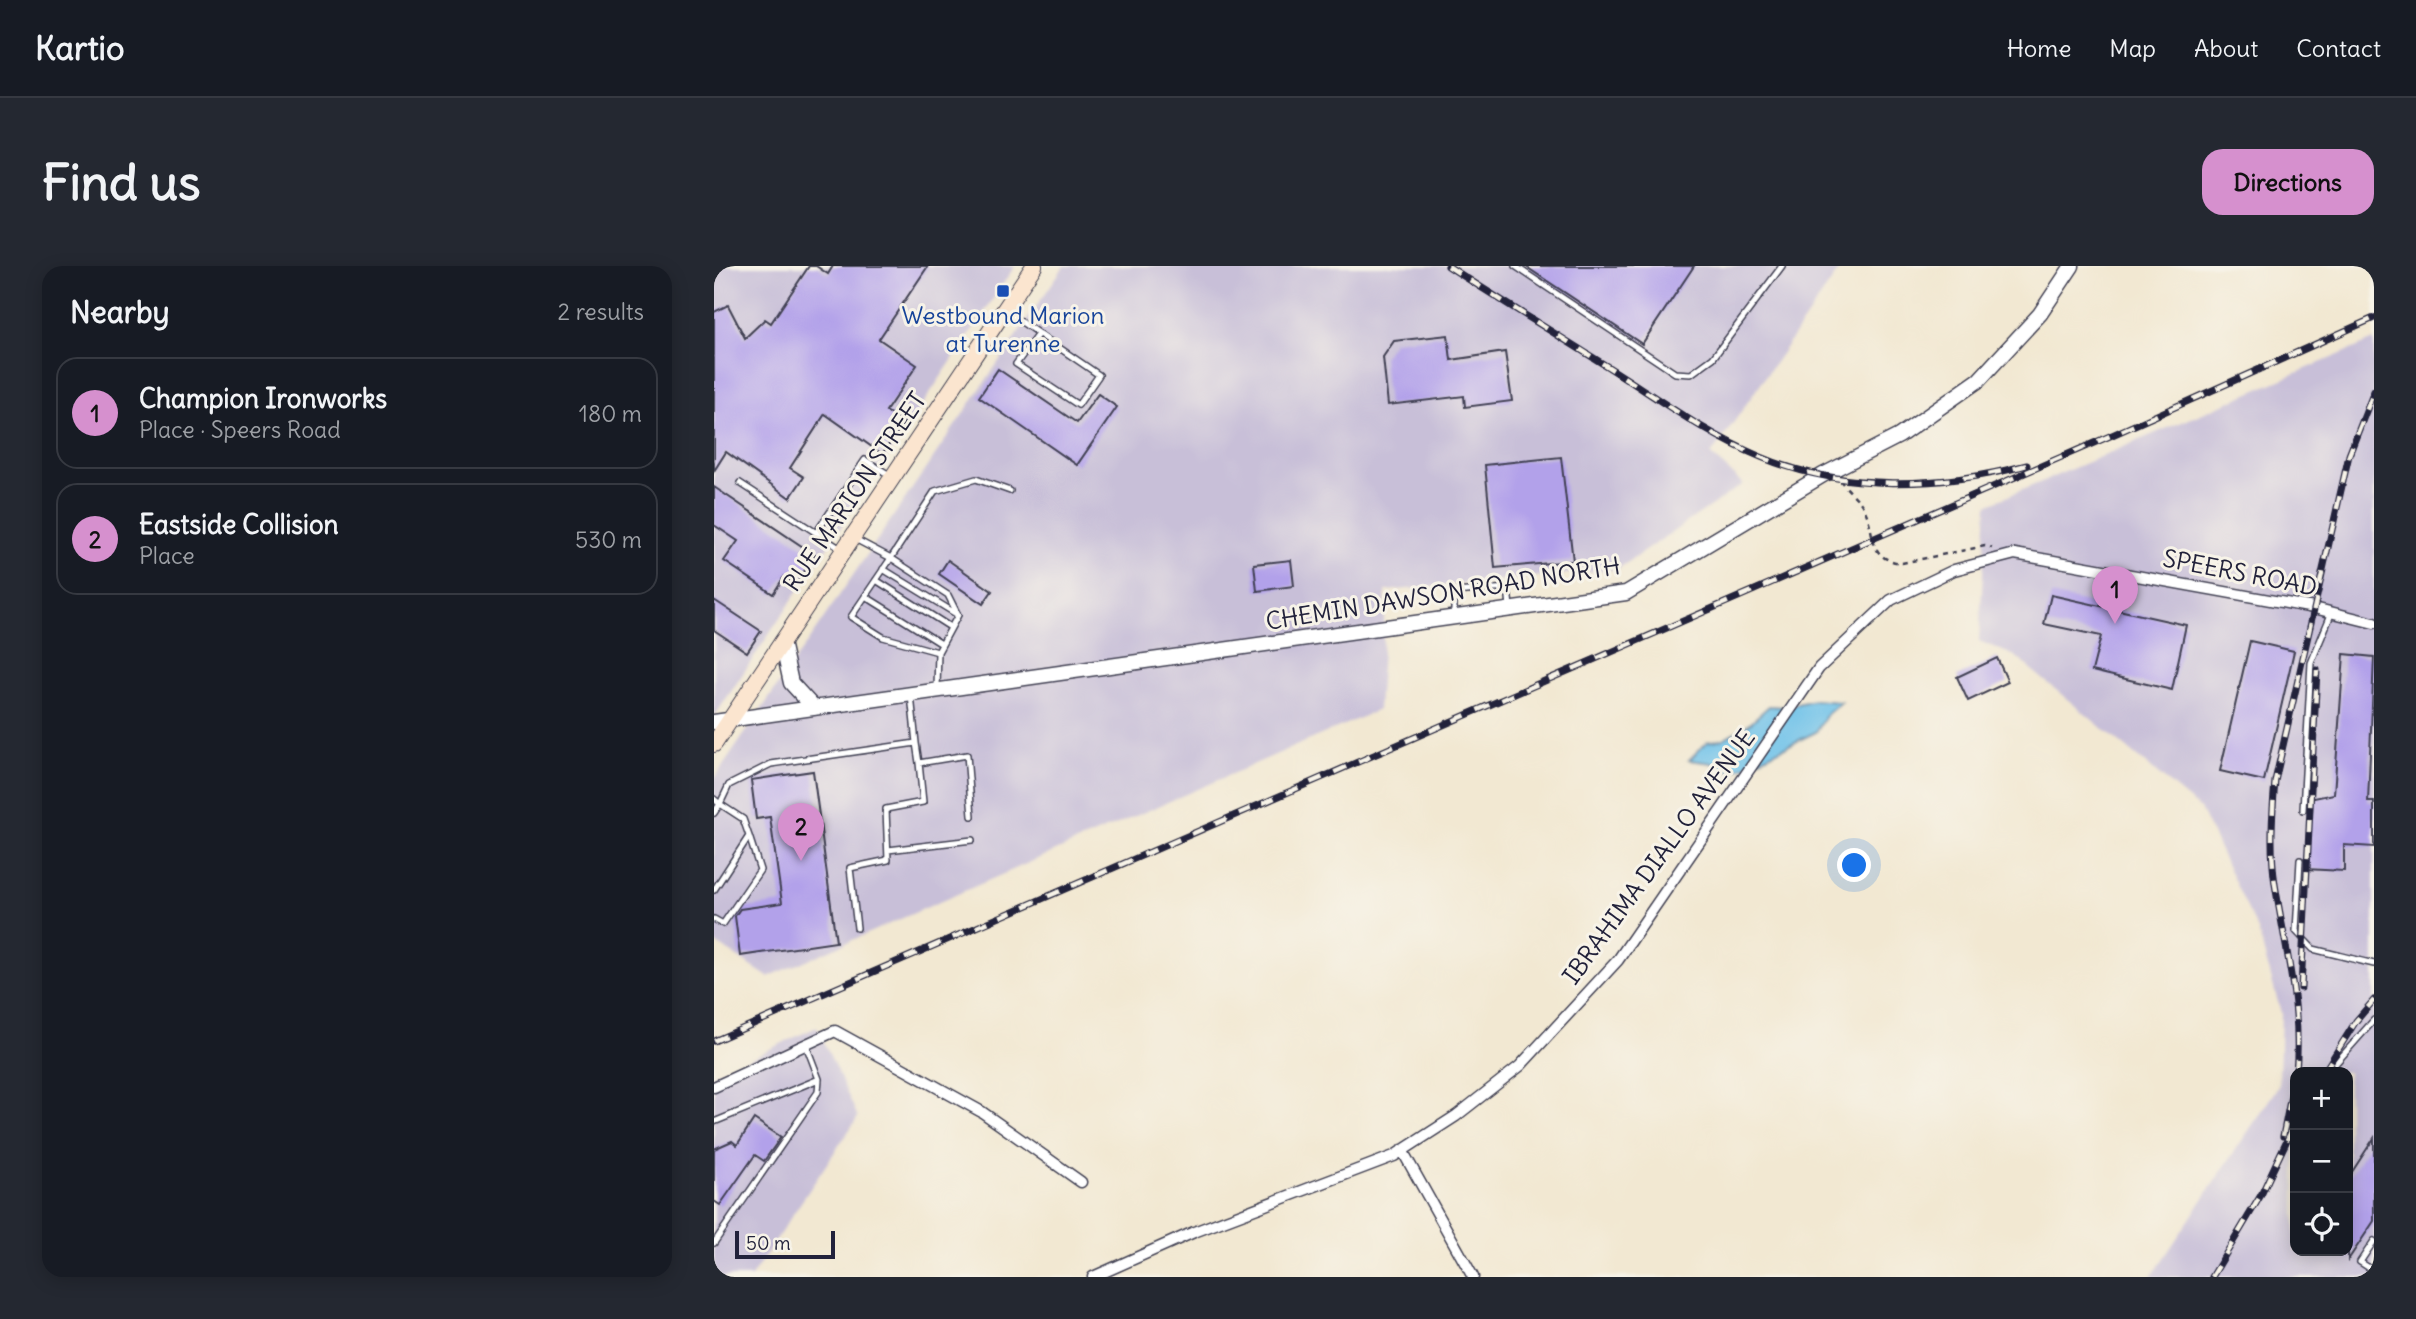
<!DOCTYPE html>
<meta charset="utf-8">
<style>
:root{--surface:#171b24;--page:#242831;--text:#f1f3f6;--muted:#9ea1a6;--line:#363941;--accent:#d690ce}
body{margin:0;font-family:Delius,sans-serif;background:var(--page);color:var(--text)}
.controls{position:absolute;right:21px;bottom:21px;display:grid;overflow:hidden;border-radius:14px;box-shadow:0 4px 18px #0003}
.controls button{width:63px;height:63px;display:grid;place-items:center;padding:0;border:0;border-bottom:2px solid var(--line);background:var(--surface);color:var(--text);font:35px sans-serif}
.scale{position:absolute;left:21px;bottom:18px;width:100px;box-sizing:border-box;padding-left:7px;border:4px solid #22223b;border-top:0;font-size:19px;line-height:24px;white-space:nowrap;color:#22223b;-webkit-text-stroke:5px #f7f3e8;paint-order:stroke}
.you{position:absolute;left:1141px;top:600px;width:24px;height:24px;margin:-18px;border:5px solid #fff;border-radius:50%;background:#1a73e8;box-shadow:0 0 0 10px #1a73e833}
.badge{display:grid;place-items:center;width:46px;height:46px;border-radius:50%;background:var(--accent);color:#111;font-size:23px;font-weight:700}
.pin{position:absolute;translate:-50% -58px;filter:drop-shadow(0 2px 4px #0008)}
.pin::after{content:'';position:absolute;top:37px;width:24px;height:21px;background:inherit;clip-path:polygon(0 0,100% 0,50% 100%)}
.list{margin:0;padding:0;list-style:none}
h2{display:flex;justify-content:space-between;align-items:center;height:91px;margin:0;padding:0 28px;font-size:30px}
h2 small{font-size:23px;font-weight:400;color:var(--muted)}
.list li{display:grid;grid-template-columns:46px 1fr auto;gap:21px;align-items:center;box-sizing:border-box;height:112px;margin:0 14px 14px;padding:0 14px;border:2px solid var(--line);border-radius:21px}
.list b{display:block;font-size:26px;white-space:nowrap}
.list p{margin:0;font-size:23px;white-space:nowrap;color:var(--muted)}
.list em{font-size:23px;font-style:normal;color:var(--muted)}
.icon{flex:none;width:38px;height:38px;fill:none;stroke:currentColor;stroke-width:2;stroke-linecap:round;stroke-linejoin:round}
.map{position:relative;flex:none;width:1660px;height:1011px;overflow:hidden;border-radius:21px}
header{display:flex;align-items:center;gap:42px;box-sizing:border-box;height:98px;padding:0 35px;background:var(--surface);border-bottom:2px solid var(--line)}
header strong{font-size:33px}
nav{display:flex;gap:38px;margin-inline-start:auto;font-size:24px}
.intro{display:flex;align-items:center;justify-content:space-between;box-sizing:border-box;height:168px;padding:0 42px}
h1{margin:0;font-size:49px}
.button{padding:18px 32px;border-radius:21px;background:var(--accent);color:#111;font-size:24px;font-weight:700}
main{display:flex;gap:42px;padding:0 42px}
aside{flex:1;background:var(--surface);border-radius:21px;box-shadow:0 4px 18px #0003}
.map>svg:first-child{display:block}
</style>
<header>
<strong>Kartio</strong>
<nav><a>Home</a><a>Map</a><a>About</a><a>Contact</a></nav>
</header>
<div class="intro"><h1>Find us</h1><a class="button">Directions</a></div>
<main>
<aside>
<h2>Nearby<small>2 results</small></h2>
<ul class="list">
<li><span class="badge">1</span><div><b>Champion Ironworks</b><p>Place · Speers Road</p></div><em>180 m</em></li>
<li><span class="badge">2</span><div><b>Eastside Collision</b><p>Place</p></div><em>530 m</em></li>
</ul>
</aside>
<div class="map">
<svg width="1660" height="1011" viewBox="0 0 1660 1011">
<rect width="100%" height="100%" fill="#f7f3e8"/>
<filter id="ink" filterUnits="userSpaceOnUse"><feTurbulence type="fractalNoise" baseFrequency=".0143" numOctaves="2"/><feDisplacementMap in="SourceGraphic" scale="14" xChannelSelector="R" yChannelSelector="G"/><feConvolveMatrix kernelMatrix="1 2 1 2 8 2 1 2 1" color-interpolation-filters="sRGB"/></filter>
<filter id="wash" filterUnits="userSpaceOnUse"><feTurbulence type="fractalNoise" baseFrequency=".00686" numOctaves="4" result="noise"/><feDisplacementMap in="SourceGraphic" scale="28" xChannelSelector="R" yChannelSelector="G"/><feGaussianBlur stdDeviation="1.57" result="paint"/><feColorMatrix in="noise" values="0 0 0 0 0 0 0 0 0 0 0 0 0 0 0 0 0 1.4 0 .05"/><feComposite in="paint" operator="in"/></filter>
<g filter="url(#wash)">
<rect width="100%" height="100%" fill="#f2e8d2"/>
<path fill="#c8bfd8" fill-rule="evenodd" d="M0,0h301l-301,451z
M350,0h778l-131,189 32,29 -125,85 -232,22 -8,119 -610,267 -54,-35v-163z
M1660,74v937h-223l128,-192 2,-72 -23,-82 -58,-122 -185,-153 -36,-15 8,-136zM1581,806h53v179h-53z
M103,761l41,90 -107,160h-37v-202z"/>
<path fill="#6dc1e9" stroke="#487292" stroke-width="2" d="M1100,434l27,2 -14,12 -11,18 -70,34 -15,5 -19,-8 -23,-3 18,-18 16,-3 26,-15 20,-18 14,1z"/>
<g id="blocks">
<path fill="#b2a1ea" d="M95,0h7l12,8 5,-8h95l-49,73 38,26 -31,46 18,12 -22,31 -57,-40 -35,54 14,9 -14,21 -64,-46 -12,19v-159l14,-7 17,33 20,-19 6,4z
M811,0h169l-52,78z
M734,69l3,25 54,-8 7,49 -47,6 -1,-11 -76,9 -5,-48 11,-16z
M284,103l79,54 21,-29 19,13 -40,58 -98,-68z
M847,191l12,104 -78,7 -10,-103z
M0,221l101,68 -20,30 -11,-8 -11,17 -49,-33 14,-20 -24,-16z
M234,294l44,31 -9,13 -44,-30z
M577,294l3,26 -37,5 -3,-27z
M1337,329l135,30 -14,65 -80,-19 9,-35 -57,-12z
M0,334l47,31 -14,21 -33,-22z
M1536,375l44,10 -30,130 -44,-10z
M1630,388l30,3 -6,145h6v45l-30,-2v26l-39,-2 4,-70 25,-5z
M1283,392l11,24 -40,19 -11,-24z
M99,505l23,171 -96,14 -5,-40 5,-7 42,-6 -12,-86 -14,2 -5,-39z
M40,853l27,18 -17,24 -9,-6 -35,50 -6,-4v-52l18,-8 5,4z
M1660,872v83l-26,39v-82z"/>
</g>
</g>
<g filter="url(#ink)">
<use href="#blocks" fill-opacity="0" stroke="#414052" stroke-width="2"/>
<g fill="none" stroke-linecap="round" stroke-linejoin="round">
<g stroke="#414052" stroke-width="8">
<path id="service" d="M801,0l160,107 16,1 22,-16 69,-92
M293,46l92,63 -21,30 -62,-41 22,-30
M26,217l101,66
M102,267l49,-73 26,16
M141,273l36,19 -40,59 32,20 55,15 -1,36
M169,303l75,46
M162,314l74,47
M151,330l75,47
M740,349v-23l54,-4 2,19
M224,386l20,-37 -10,-20 -57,-37 44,-67 41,-12 34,12
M202,477l3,20 48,-8 5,61
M0,533l6,5 9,-19 42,-21 145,-21 -5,-48
M1589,544l8,-147 21,-51
M0,547l6,-9 23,15 6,17 -35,54
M174,584l84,-10
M1586,594l-4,71 17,18 61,15
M0,653l9,5 37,-54 -11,-34
M143,662l-7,-60 38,-8 -2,-51 37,-7 -4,-39
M1614,806l46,-52
M0,856l105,-43
M1660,975l-14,21 14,9
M0,977l104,-151 1,-13 -13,-34"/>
</g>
<g stroke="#414052" stroke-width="13">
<path id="minor" d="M0,821l121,-56 147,81 99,70
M688,884l71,127
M379,1011l101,-45 200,-76 62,-40 64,-50 98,-106 201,-292 72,-68 63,-30 61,-16 299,54 60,15"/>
</g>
<g stroke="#414052" stroke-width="17">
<path id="tertiary" d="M68,376l9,41 23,25
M0,456l912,-129 197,-118 76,-39 80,-56 61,-66 32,-48"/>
</g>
<g stroke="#414052" stroke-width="18">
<path id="secondary" d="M0,478l320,-478"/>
</g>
<path stroke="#414052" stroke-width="2.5" stroke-dasharray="5 5" stroke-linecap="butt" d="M1126,214c6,9 16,16 22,25 16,25 2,54 40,58l83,-17 7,2"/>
<use href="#service" stroke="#fff" stroke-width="5"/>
<use href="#minor" stroke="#fff" stroke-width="10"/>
<use href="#tertiary" stroke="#fff" stroke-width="14"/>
<use href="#secondary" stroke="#fbe5cf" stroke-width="16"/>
<g stroke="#22223b" stroke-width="7">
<path id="rail" d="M734,0c52,34 105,66 157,99 51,32 100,69 156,92 83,35 180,31 266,8
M1587,722l16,-318
M0,775l1396,-605 264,-118
M1582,806c6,-65 -11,-124 -21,-188 -5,-34 -3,-68 0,-103l74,-326 25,-64
M1610,806l32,-51 18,-21
M1569,870l12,-61
M1498,1011l49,-82 34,-72"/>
</g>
<use href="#rail" stroke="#f7f3e8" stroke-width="4.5" stroke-dasharray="13" stroke-linecap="butt"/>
</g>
</g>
<rect fill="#1a4fb4" stroke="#f7f3e8" stroke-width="2.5" x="282" y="18" width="14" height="14" rx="3.5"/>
<g text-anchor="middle" stroke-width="6" stroke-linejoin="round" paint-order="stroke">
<g font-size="24" fill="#164399" stroke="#f7f3e8">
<text x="289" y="58">Westbound Marion<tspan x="289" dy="28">at Turenne</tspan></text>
</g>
<g font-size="24" fill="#22223b" stroke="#f7f3e8">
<text transform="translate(141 226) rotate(-56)" y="8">RUE MARION STREET</text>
<text transform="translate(1526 307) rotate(11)" y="8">SPEERS ROAD</text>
<text transform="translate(729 328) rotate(-9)" y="8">CHEMIN DAWSON ROAD NORTH</text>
<text transform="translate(945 591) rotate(-54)" y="8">IBRAHIMA DIALLO AVENUE</text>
</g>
</g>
</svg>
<div class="controls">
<button>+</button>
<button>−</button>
<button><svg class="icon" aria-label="locate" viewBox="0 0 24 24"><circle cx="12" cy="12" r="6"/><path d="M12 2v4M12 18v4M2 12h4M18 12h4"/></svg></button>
</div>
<div class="scale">50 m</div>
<div class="you"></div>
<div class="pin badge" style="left:1401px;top:358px">1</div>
<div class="pin badge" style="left:87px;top:595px">2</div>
</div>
</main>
